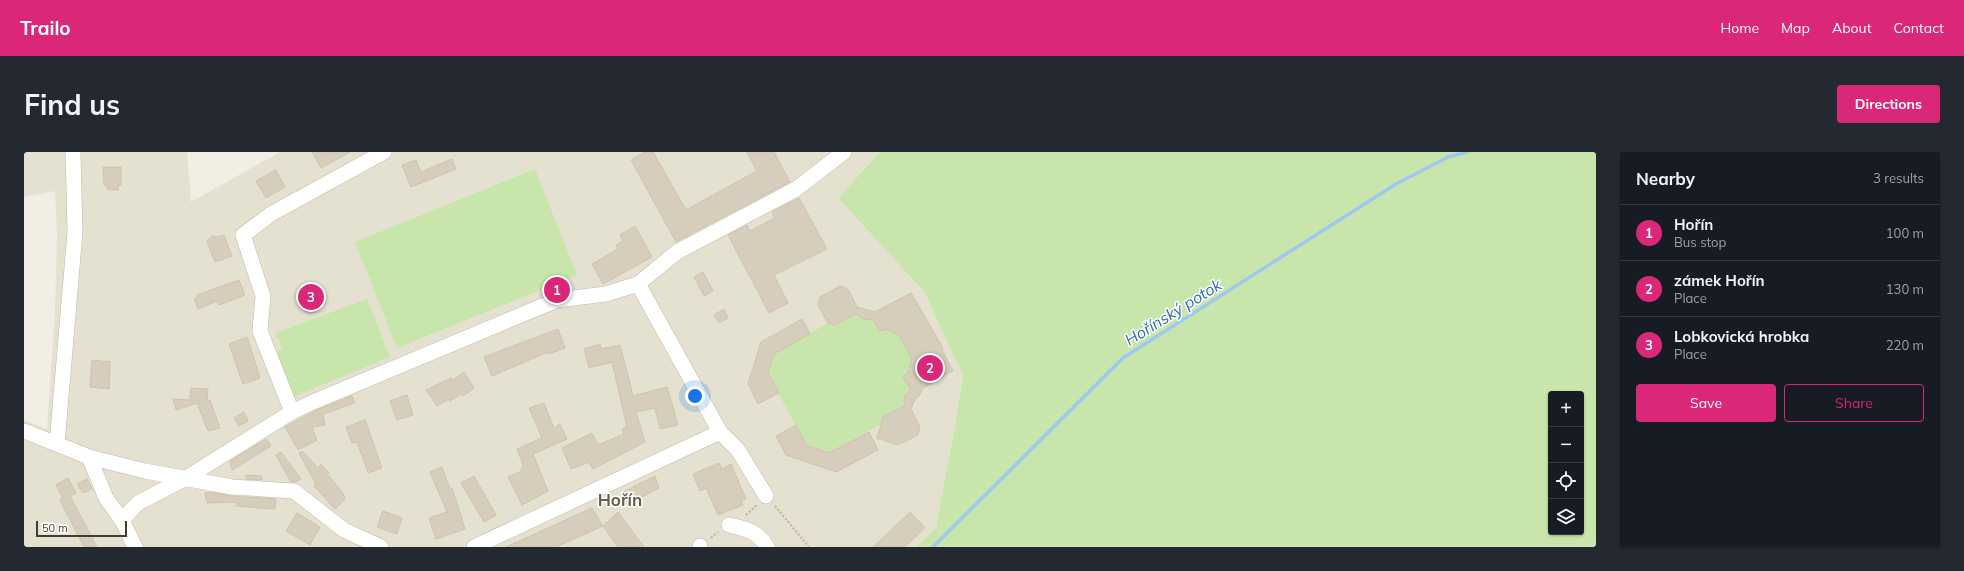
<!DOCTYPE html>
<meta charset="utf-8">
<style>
:root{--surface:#171b24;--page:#242831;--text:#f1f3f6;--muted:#9ea1a6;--line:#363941;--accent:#db2777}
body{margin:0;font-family:Mulish,sans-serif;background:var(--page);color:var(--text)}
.controls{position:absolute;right:12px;bottom:12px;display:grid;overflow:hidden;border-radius:4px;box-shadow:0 1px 3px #0004}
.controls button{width:36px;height:36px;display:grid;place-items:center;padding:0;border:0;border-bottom:1px solid var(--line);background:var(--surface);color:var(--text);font:20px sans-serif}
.scale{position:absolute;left:12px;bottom:10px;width:91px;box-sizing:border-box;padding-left:4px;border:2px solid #433e33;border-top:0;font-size:11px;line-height:14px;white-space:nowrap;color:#433e33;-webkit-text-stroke:3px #fff;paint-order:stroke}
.you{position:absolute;left:671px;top:244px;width:14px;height:14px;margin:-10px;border:3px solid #fff;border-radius:50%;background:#1a73e8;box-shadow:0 0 0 6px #1a73e833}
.badge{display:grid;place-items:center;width:26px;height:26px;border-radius:50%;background:var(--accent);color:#fff;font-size:13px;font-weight:700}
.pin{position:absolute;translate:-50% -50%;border:2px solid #fff;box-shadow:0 1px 4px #0006}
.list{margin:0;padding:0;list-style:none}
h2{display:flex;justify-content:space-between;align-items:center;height:52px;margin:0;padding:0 16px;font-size:17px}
h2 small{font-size:13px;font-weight:400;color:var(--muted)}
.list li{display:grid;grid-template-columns:26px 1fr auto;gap:12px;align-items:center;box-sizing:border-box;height:56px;padding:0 16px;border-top:1px solid var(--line)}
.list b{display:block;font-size:15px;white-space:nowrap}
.list p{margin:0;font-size:13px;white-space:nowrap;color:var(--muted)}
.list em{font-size:13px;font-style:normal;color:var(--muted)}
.actions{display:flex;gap:8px;padding:12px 16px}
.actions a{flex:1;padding:9px 0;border:1px solid var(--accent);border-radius:4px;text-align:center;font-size:14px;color:var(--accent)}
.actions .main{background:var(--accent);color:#fff}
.icon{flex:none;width:22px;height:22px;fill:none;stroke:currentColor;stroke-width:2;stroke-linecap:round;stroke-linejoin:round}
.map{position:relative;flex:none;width:1572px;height:395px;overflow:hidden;border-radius:4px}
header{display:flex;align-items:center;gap:24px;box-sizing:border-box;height:56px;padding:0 20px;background:var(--accent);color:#fff}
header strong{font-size:19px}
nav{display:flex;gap:22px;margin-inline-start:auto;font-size:14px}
.intro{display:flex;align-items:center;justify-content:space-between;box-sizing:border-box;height:96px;padding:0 24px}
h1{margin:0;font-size:28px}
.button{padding:10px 18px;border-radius:4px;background:var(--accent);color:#fff;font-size:14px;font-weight:700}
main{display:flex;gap:24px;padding:0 24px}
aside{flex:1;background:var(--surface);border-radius:4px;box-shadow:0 1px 3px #0004}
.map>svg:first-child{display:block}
</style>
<header>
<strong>Trailo</strong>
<nav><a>Home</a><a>Map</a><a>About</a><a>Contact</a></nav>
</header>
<div class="intro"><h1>Find us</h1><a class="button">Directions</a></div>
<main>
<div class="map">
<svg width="1572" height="395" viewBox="0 0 1572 395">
<rect width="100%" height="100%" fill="#f2eee3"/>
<path fill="#e5e1d1" d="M0,0h163l4,50 89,-50h600l-42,46 87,95 38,83 -9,55 -18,96 -20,20h-892v-127l23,9 8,-116 2,-81 -2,-41 -31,6z"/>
<path fill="#c8e6ab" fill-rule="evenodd" d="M856,0h716v395h-680l20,-20 18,-96 9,-55 -38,-83 -87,-95zM1527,242h30v138h-30z
M511,17l42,106 -180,73 -42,-106z
M343,147l23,58 -97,40 -17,-46 6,-2 -6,-16z
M831,163l8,4 10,1 6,11 7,-2 6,3 5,-3 17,33 -4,3 -2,7 -5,5 6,11 -5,9 -1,9 -20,11 -2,7 -52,29 -23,-8 -38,-71 6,-20 54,-31 7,2z"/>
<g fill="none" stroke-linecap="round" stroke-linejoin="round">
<path stroke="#9ec8ef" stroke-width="3.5" d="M909,395l190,-189 273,-174 52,-27 19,-5"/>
</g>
<path fill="#d6cdbc" stroke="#cec3ac" d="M288,0h38l-29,16z
M620,0h9l33,58 71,-39 -10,-19h27l16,30 -114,60 -45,-82z
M428,7l4,10 -45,18 -9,-22 14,-5 5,12z
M79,15h18v18h-2l-1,5 -11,-1v-4h-3z
M252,18l9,17 -19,11 -10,-17z
M775,46l28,51 -53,26 14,28 -19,10 -41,-78 19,-10 3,6 25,-13 -3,-6z
M611,74l17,31 -49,27 -11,-20 26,-15 -2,-4 7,-4 -3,-6z
M200,83l8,21 -17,6 -8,-21 5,-5 6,1z
M679,120l10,19 -9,5 -10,-19z
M215,128l6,15 -26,10 -2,-4 -19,8 -4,-10 3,-1v-3z
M816,134l8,3 9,18 18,5 36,-19 32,55 -1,2 11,21 -30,17 -4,8 -3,1 -5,12 9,18 -2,8 -20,10 -21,-7 6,-21 21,-11v-9l6,-8 -7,-12 5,-5 4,-13 -13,-24 -13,-6 -7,2 -6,-11 -10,-1 -7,-5 -21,11 -7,-2 -10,-18 2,-8z
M275 149a12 12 0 1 1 24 0a12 12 0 1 1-24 0Z
M700,157l4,9 -9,5 -5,-8z
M778,167l8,15 -36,20 -6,19 11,20 -21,11 -10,-20 13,-42z
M534,177l7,19 -16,6 -1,-2 -56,24 -8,-19z
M223,185l13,41 -17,6 -14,-40z
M576,192l1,5 19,-4 13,51 34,-9 11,38 -18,4 -5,-21 -19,4 9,30 -52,27 -4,-7 -18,7 -9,-21 30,-15 6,12 26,-11 -2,-5 5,-2 -15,-65 -23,6 -5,-19z
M68,208l18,2 -1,27 -19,-2z
M440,220l10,16 -11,8 -2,-2 -11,7 -1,-2 -12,7 -11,-16 25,-12 2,2z
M167,236l17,1 -1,12 3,-1 10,28 -12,3 -11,-28 -21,7 -3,-11 17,1z
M383,243l6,20 -16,5 -7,-19z
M328,244l3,7 -32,11 2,11 -13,2 5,13 -19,10 -13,-23 32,-17z
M520,251l10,25 6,-4 7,15 -34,15 15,37 -26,14 -14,-28 12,-5 3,-7 -6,-16 25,-11 -13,-30z
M220,260l4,9 -9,5 -5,-8z
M341,268l17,48 -14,5 -11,-31 -5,1 -6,-16z
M772,273l10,20 23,8 40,-21 9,18 -42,22 -50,-17 -10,-19z
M242,287l5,7 -39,24 -2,-9z
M278,299l16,17 3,-4 8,9 -2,1 16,19 2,6 -10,10 -21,-23 2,-2 -17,-31z
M257,300l20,27 -6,3h-4l-15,-27z
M695,311l3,6 9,-5 15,35 -5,2 2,4 -25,10 -12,-27 -6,3 -7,-17z
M418,315l8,22 2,-1 13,41 -29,10 -7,-21 18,-6 -17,-40z
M222,323l16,1v4l-16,-1z
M450,324l22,39 -12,7 -23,-39z
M631,324l4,12 -29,15 -7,-11z
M44,326l8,15 -6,3 27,51h-13l-24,-47 3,-1 -7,-14z
M63,327l5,10 -9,4 -6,-9z
M188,340l19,4 45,3 -1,10 -39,-3v-4l-29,1 -2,-10z
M568,356l11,18 -47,21h-50z
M359,359l19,7 -5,16 -20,-7z
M594,360l26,35h-26l-15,-21z
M886,360l15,16 -20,19h-32z
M273,361l23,14 -10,18 -24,-14z"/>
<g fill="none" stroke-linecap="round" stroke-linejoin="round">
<g stroke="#c0b9a9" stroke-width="16">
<path id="minor" d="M614,132l82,148 18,18 28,46
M268,260l-32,-81 3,-35 -20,-61 28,-21 113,-62
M0,279l65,26 56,14 87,16 62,4 50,39 37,17
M33,292l18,-212 -2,-80
M65,305l17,41 16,22 13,27
M98,368l16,-17 48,-25 106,-66 21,-10 244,-102 49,-6 32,-10 39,-32 119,-63 48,-37
M705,373c17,4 29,6 38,22
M450,395l246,-115
M676,395v-1"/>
</g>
<path stroke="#beb397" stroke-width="2" stroke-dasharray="2 2" stroke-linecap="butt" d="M751,354l34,41
M722,363l11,-10
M687,386l7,-6"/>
<use href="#minor" stroke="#fff" stroke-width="15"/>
</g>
<g text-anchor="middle" stroke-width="3" stroke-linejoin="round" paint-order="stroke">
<g font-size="16" font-style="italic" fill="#2e6fae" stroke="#fff">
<text transform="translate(1149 160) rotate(-32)" y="6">Hořínský potok</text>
</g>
<g font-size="17" font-weight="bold" fill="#665d4b" stroke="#fff">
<text x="596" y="354">Hořín</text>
</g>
</g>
</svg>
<div class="controls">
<button>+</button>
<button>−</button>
<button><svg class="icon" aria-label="locate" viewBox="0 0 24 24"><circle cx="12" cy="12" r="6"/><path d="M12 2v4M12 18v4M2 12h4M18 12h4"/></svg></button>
<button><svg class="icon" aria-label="layers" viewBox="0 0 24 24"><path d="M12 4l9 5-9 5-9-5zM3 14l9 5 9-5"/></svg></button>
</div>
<div class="scale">50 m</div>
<div class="you"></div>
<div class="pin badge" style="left:533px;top:138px">1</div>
<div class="pin badge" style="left:906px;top:216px">2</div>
<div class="pin badge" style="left:287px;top:145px">3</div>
</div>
<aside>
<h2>Nearby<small>3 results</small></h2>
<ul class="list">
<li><span class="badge">1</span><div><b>Hořín</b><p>Bus stop</p></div><em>100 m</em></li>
<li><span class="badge">2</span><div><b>zámek Hořín</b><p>Place</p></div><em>130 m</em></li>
<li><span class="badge">3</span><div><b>Lobkovická hrobka</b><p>Place</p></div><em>220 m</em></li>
</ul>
<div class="actions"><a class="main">Save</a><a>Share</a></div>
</aside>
</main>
